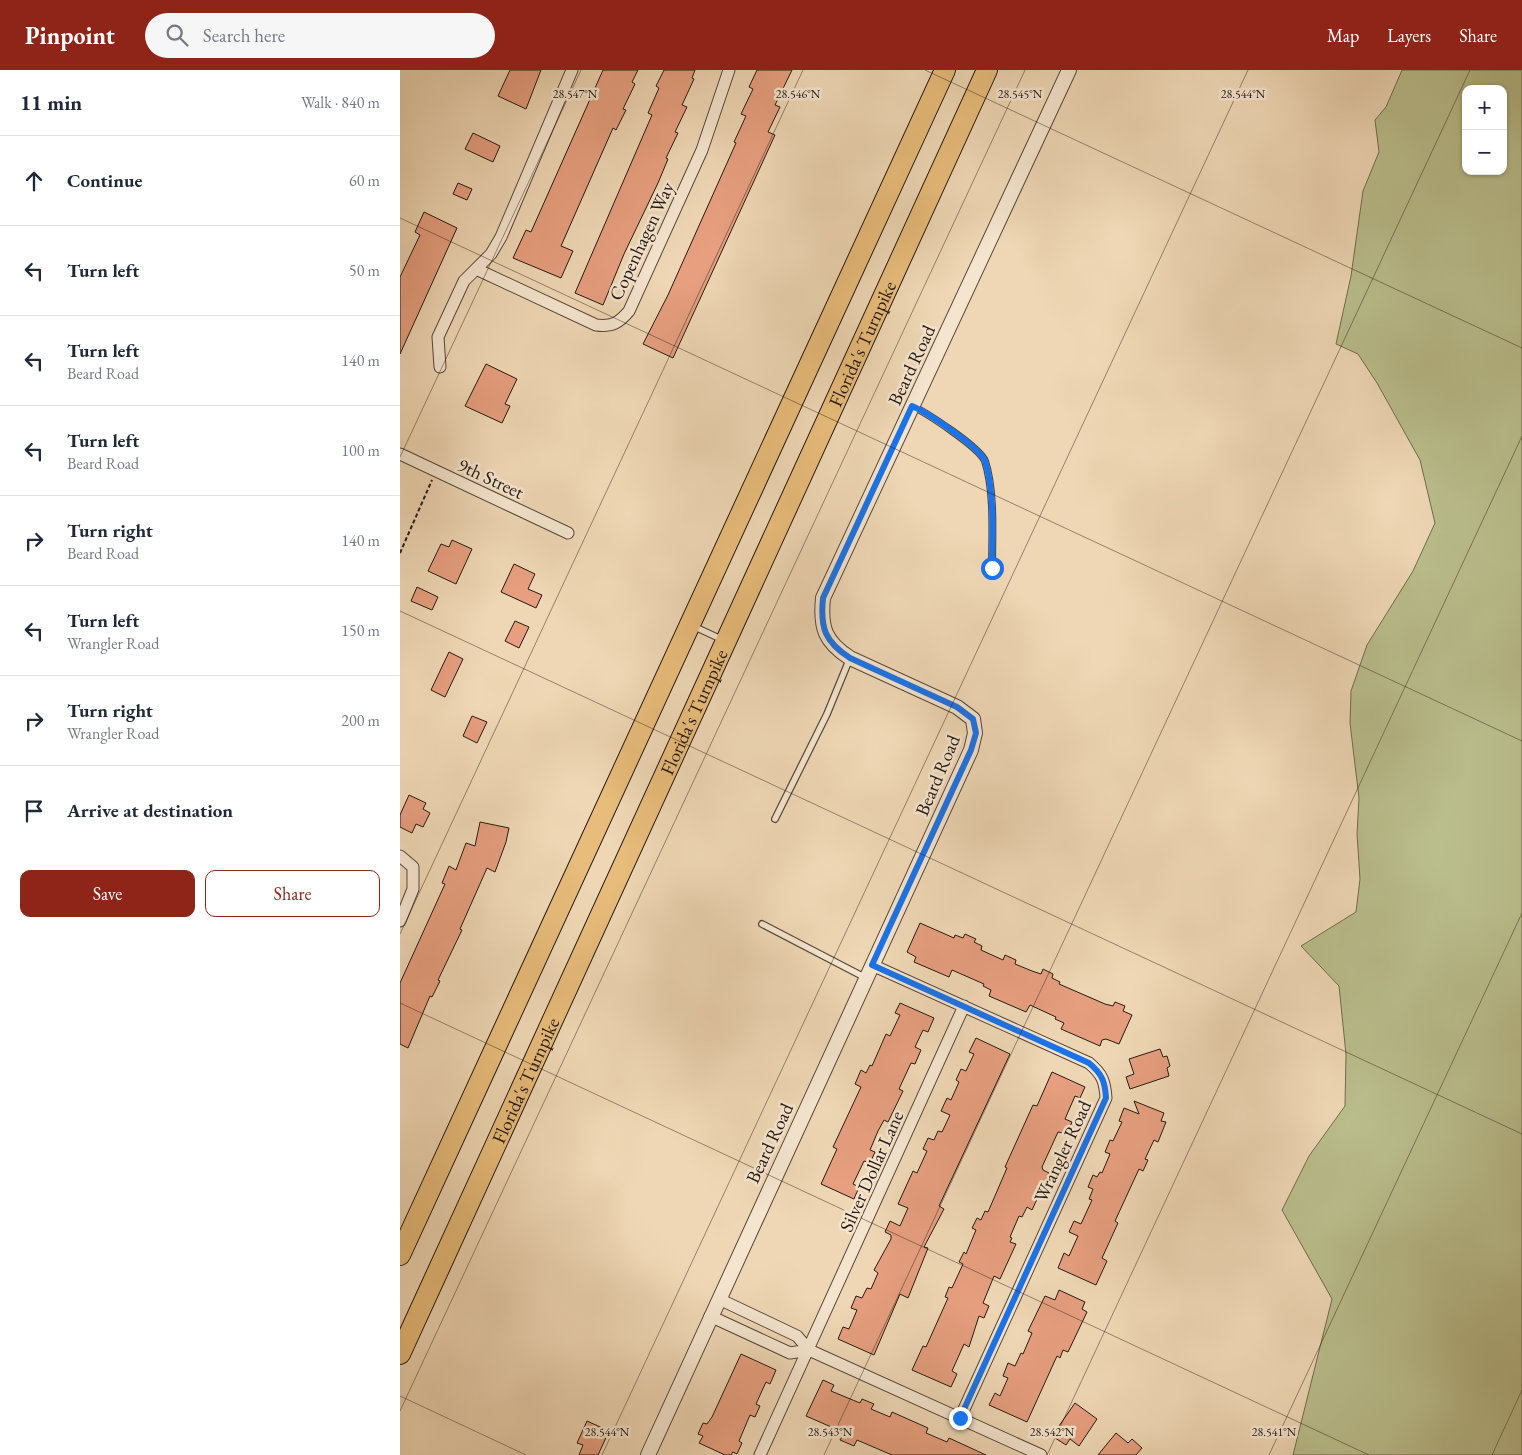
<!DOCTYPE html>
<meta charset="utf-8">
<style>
:root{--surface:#fff;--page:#f6f6f7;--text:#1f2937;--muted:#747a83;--line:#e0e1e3;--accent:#8f2418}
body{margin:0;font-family:"EB Garamond",serif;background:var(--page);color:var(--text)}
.controls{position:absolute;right:15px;top:15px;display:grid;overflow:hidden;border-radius:10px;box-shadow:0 1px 4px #0004}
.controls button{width:45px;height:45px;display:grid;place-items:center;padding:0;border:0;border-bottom:1px solid var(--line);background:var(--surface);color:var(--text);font:25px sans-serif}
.stop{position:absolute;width:15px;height:15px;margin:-11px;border:4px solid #1a73e8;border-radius:50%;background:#fff}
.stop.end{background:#1a73e8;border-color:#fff;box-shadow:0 1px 5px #0008}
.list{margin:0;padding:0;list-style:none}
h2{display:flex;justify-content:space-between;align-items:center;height:65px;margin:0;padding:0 20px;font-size:21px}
h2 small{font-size:16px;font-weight:400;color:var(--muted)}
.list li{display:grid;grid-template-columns:32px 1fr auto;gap:15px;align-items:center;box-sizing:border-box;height:90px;padding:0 20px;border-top:1px solid var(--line)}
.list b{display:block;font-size:19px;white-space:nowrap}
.list p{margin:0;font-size:16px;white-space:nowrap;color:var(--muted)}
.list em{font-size:16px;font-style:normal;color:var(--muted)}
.actions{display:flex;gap:10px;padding:15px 20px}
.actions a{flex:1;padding:11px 0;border:1px solid var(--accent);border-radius:10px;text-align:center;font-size:18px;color:var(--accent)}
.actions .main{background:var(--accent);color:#fff}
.icon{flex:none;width:28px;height:28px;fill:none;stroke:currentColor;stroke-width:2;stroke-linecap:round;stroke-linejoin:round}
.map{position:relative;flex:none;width:1122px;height:1385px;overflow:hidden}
header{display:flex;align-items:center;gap:30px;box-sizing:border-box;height:70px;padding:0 25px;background:var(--accent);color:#fff}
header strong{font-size:24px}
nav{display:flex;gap:28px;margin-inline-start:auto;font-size:18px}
.search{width:350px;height:45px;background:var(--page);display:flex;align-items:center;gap:12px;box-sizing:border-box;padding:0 18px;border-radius:28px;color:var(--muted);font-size:19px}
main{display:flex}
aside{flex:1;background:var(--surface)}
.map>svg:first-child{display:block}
</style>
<header>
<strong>Pinpoint</strong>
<div class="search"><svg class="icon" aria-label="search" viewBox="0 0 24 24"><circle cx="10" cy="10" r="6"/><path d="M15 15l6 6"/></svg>Search here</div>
<nav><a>Map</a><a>Layers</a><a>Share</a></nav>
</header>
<main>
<aside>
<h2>11 min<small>Walk · 840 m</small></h2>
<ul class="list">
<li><svg class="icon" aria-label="ahead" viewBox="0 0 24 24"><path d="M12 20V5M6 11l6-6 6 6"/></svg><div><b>Continue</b></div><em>60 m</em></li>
<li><svg class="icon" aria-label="left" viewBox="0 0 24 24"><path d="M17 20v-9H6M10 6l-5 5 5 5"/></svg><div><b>Turn left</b></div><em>50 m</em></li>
<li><svg class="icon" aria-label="left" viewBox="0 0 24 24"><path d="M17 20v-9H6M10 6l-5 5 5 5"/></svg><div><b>Turn left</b><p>Beard Road</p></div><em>140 m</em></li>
<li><svg class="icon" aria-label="left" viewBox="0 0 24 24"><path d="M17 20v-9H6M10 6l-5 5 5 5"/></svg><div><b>Turn left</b><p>Beard Road</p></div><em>100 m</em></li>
<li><svg class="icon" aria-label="right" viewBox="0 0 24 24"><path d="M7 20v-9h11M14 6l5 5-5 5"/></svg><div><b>Turn right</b><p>Beard Road</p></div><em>140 m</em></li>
<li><svg class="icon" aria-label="left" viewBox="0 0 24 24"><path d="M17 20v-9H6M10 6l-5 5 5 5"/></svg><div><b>Turn left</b><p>Wrangler Road</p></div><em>150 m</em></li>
<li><svg class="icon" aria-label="right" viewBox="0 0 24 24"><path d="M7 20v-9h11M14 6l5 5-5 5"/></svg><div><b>Turn right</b><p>Wrangler Road</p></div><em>200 m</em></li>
<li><svg class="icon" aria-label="arrive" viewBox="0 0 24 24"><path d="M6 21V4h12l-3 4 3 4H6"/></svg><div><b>Arrive at destination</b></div></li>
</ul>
<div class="actions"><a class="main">Save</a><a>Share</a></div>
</aside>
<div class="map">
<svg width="1122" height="1385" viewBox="0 0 1122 1385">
<rect width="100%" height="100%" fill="#efd7b5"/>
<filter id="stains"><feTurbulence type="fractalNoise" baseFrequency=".004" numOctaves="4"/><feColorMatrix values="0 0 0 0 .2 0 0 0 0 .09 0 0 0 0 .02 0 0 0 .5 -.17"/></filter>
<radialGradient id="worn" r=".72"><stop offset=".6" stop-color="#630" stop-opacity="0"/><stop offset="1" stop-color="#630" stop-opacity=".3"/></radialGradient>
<path fill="#babe8d" stroke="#706c50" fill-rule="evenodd" d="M1002,0h120v1385h-229l39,-156 -50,-89 27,-54 36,-50 1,-52 -7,-68 -38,-40 55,-34 4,-33 -3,-45 2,-36 -9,-75 1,-32 16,-46 46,-74 22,-48 -15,-63 -43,-77 -19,-29 -22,-10 15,-68 12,-85 16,-39 -4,-32 11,-13zM1066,19h37v82h-37z"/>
<path fill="#e79f7f" stroke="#261914" d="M110,0h31l-15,39 -28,-13z
M203,0h35l-6,12 3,2 -12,25 3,1 -10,20 -3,-2 -52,118 12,5 -12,27 -48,-20 13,-28 5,2z
M264,0h31l-3,8 2,1 -12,26 5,2 -12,25 3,1 -12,25 2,1 -10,24 -34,71 -21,51 -28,-12 77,-178 -4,-2 11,-25 -3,-2z
M357,0h35l-17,35 5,2 -12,25 7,3 -102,223 -30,-14 25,-49 68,-152 -2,-1 12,-26 -5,-2 12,-25 -4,-2z
M73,63l27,13 -7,16 -28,-13z
M58,113l14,6 -5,11 -14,-6z
M24,142l33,16 -57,126v-77l20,-42 -5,-3z
M86,294l31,15 -12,25 5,2 -8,17 -37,-17z
M52,470l20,9 -16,35 -28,-13 13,-27 8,3z
M114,494l21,10 -7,15 14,6 -6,13 -35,-16z
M17,517l21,10 -6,13 -21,-9z
M115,551l14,6 -10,21 -14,-7z
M49,582l14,7 -18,38 -14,-7z
M72,646l15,6 -10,21 -14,-7z
M9,725l17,8 -3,6 7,4 -7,14 -7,-3 -4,9 -12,-6v-12z
M80,752l29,6 -3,14 -11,30 -8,-4 -27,61 2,1 -24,50 2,1 -8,16 -2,-1 -22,52 -8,-4v-61l45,-99 -3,-1 7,-17 7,4 10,-27 9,3z
M520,853l34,15 1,-3 8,3 2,-4 11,5 -2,3 8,4 -1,4 22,10 2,-5 11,5 -1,4 17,7 9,3 2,-5 10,5 -1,4 8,4 -1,2 46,20 8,2 2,-4 10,4 -2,5 9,4 -13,29 -13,-5 -4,1 -2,6 -39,-17 3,-6 -9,-4 1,-2 -26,-12 -4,7 -37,-16 2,-6 -8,-4 1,-2 -32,-14 -3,7 -35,-15 2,-5 -9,-5z
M500,933l34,15 -6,14 -5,-2 -8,17 6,3 -6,14 -4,-1 -12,26 4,2 -15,31 -4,-2 -6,11 -8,19 5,2 -5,11 -6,-2 -11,23 6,3 -5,12 -33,-15 16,-35 -4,-2 28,-60 -6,-3 6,-14 5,3 4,-8 2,1 14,-32 4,2 10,-21 -5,-2z
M576,968l34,16 -71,152 5,3 -20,38 4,1 -20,50 -8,-4 -26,61 -36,-16 5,-12 6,2 8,-19 -6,-2 5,-12 6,2 5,-10 4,1 7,-16 -4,-3 17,-31v-4l-6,-3 5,-11 10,5 8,-18 -10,-4 15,-33 4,2 10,-22 -4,-2 5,-11 6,2 4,-9 4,1 8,-17 -9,-4 6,-13 4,2 8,-18 -3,-2 5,-11 5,2 8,-17 -5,-2z
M760,979l3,8 4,-1 3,10 -3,2 2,8 -39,13 -4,-12 8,-3 -5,-15z
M652,1002l33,15 -5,11 -5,-2 -10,23 7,3 -5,12 -9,-2 -16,35 1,3 6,3 -17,37 -5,-3 -5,10 -3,-1 -9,21 2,1 -2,4 6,2 -16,35 -6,-3 -11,27 6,3 -5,12 -5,-2 -10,31 -5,-3 -12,27 5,3 -6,13 -39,-17 11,-24 3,1 22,-49 -3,-1 4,-10 3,1 11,-24 -4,-2 5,-10 2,2 10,-24 -4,-2 5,-10 4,2 4,-9 3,1 19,-44 -2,-1 28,-62 4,1z
M734,1031l30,12 -3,8 5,1 -8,20 -4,-2 -9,19 3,1 -5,11 -4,-2 -24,52 3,2 -16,35 5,3 -11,24 -38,-17 6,-15 5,3 9,-20 -9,-4 5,-11 7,3 11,-24 -3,-1 4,-10 -5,-2 5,-12 4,2 3,-5 2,1 8,-19 -5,-2 5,-12 3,1 9,-19 -3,-1 5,-13 15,6z
M659,1220l26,12 -3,7 5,3 -19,40 -5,-2 -3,8 -3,-2 -30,66 -38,-17 6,-12 5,3 8,-18 -5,-2 5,-13 7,3 6,-13 2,1 9,-21 -4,-2 17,-35 10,4z
M341,1284l35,16 -6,14 -4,-2 -10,22 4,2 -5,11 -5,-2 -11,26 3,2 -5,11 -4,-2 -2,3h-6l-26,-12 4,-7 -5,-2 5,-11 4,1 5,-7z
M423,1310l11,5 -3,6 29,12 2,-4 12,5 -3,5 19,8 2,-5 36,16 -2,5 21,9 2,-4 37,17h-94l-35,-15 -3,6 -14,-6 3,-5 -7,-6 -30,-13z
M675,1333l22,16 -18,27 -9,-7 -4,6 -14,-9z
M187,1351l22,10 -11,24h-19l4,-10 -6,-2z
M716,1363l12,10 4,-4 10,9 -6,7h-38z"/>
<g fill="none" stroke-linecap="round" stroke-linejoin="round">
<g stroke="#58483c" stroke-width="8">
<path id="service" d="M512,336c15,7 67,41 73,55 10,31 7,75 7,107
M293,556l30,14
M375,749l52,-105 23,-56
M362,854l104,54"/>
</g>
<g stroke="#58483c" stroke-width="13">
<path id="minor" d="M76,199l120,56c16,2 23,-2 33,-14l73,-161 27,-80
M40,297l-2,-30 26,-56 27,-27 10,-17 71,-167
M0,384l168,79
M0,786l13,11v22l-13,32
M472,895l217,98c13,11 16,18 17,35l-146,320
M319,1229l78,37 12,14 232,105
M310,1246l80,37 19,-3
M360,1385l204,-449"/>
</g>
<g stroke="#58483c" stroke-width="16">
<path id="tertiary" d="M248,1385l323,-705 4,-17 -2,-14 -16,-12 -107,-49c-25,-16 -30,-30 -27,-60l246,-528"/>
</g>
<g stroke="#261914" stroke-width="22">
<g id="motorway">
<path d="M0,1185l545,-1185"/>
<path id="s1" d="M0,1284l587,-1284"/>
</g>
</g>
<path stroke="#261914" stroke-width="2" stroke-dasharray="4 2.5" stroke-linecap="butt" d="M0,483l32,-73"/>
<use href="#service" stroke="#f5e5cf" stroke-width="5.5"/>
<use href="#minor" stroke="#f5e5cf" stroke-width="11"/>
<use href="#tertiary" stroke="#f5e5cf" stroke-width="14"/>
<use href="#motorway" stroke="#e8bc7a" stroke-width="20"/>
</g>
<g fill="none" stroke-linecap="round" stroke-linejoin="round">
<path stroke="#1a73e8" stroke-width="6" d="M560,1348l146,-320c-1,-17 -4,-24 -17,-35l-217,-98 99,-215 5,-17 -3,-14 -16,-12 -107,-49c-25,-16 -30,-30 -27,-60l89,-192c16,7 67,41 73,55 10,31 7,75 7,107"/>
</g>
<path fill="none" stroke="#261914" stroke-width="1" stroke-opacity="0.45" d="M525,0l597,278M0,148l1122,523M0,387l181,-387M0,541l1122,523M0,864l403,-864M0,933l969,452M0,1326l126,59M0,1341l625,-1341M202,1385l646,-1385M424,1385l646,-1385M647,1385l475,-1019M869,1385l253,-542M1092,1385l30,-65"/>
<g text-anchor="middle" stroke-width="5" stroke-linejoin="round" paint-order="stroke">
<g font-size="19" fill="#261914" stroke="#f5e5cf">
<text transform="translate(241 171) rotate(-65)" y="7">Copenhagen Way</text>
<text dy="7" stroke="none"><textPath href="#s1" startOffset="1111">Florida's Turnpike</textPath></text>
<text transform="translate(511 295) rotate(-65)" y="7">Beard Road</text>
<text transform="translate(91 408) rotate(25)" y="7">9th Street</text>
<text dy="7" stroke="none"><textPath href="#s1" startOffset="706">Florida's Turnpike</textPath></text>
<text transform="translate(537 705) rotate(-67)" y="7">Beard Road</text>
<text dy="7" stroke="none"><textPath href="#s1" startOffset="301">Florida's Turnpike</textPath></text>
<text transform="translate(369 1073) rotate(-65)" y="7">Beard Road</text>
<text transform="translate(662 1081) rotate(-65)" y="7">Wrangler Road</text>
<text transform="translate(471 1101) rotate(-66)" y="7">Silver Dollar Lane</text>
</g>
</g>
<g font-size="12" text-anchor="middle" fill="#261914" stroke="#f5e5cf" stroke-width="5" stroke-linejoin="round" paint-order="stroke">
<text x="175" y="28">28.547°N</text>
<text x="398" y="28">28.546°N</text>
<text x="620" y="28">28.545°N</text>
<text x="843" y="28">28.544°N</text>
<text x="207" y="1366">28.544°N</text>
<text x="430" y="1366">28.543°N</text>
<text x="652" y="1366">28.542°N</text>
<text x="874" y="1366">28.541°N</text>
</g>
<rect width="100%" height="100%" filter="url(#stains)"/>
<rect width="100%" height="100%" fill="url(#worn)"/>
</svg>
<div class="controls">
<button>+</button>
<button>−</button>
</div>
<div class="stop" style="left:592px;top:498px"></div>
<div class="stop end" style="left:560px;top:1348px"></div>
</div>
</main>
